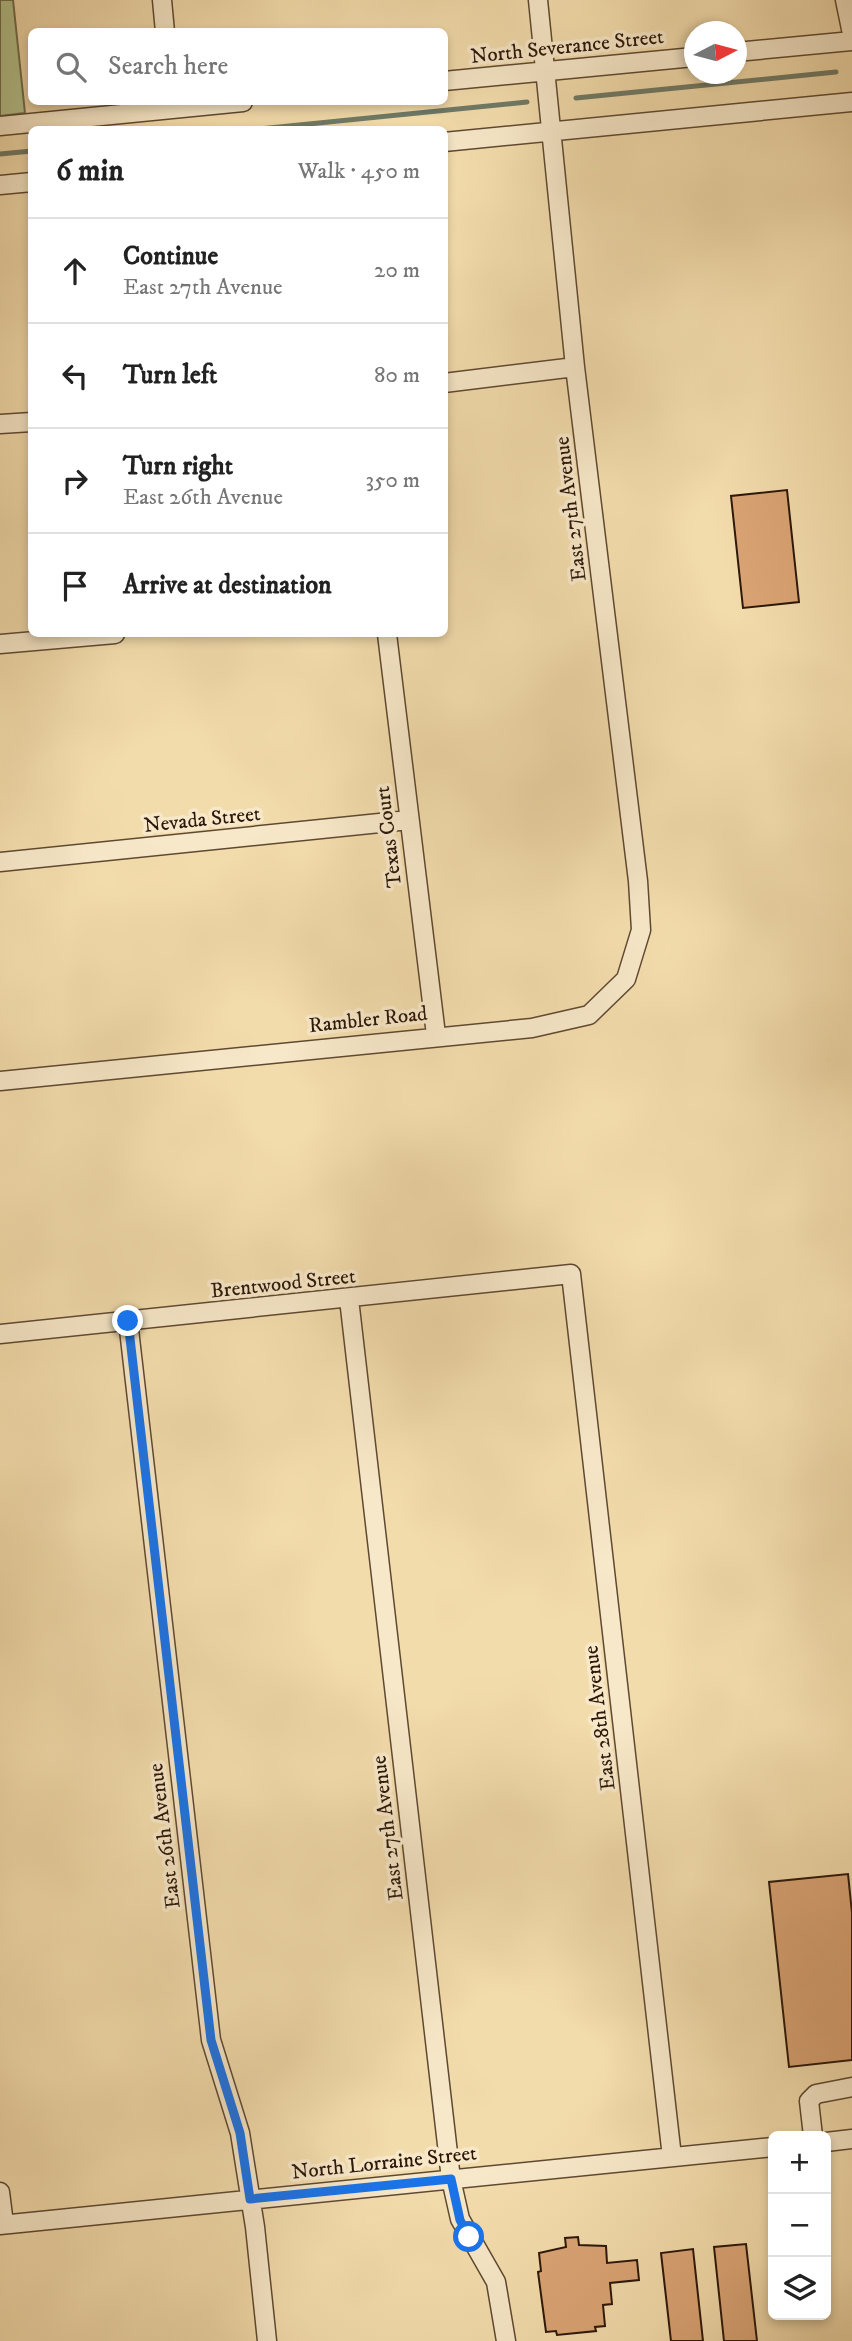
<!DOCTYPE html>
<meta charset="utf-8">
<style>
:root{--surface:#fff;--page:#f2f2f2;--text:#222;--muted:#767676;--line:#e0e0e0}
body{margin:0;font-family:"IM FELL DW Pica",serif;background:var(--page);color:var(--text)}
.controls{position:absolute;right:21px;bottom:21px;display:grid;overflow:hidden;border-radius:10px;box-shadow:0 4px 10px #0003}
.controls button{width:63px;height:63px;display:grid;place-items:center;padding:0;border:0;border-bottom:2px solid var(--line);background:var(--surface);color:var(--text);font:35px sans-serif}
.compass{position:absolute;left:684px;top:21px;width:63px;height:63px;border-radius:50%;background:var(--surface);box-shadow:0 4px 10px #0003;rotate:84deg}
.stop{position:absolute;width:21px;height:21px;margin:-16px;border:5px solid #1a73e8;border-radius:50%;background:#fff}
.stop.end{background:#1a73e8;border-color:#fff;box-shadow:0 2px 7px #0008}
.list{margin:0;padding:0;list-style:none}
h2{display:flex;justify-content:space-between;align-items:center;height:91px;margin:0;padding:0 28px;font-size:30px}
h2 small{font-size:23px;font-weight:400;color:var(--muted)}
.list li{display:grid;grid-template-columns:46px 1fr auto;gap:21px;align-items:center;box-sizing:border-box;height:105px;padding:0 28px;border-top:2px solid var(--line)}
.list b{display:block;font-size:26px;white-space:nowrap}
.list p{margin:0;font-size:23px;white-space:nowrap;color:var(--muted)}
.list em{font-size:23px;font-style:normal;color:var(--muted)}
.icon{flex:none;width:38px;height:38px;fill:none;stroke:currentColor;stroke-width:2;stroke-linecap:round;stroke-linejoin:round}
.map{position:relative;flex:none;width:852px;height:2341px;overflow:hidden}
.search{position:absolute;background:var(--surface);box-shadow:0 4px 10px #0003;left:28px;top:28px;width:420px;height:77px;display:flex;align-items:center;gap:18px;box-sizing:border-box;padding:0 24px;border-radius:10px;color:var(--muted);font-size:26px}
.panel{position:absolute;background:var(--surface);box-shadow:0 4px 10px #0003;left:28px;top:126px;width:420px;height:511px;border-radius:10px}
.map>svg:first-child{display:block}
</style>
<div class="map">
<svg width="852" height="2341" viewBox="0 0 852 2341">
<rect width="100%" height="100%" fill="#f3dcac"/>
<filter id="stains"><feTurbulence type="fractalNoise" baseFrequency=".00286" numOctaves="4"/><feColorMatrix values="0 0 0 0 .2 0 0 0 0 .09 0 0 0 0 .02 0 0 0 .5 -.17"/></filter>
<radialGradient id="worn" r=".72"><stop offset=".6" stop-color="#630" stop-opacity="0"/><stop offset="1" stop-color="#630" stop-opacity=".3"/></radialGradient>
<path fill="#b4c28e" stroke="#706d4c" stroke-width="2" d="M0,0h13l12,113 -25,3z"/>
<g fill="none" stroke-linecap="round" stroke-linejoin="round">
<path stroke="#6f7a67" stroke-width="5" d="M576,98l260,-26
M248,130l279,-28
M0,154l32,-3"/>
</g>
<path fill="#daa475" stroke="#2c180a" stroke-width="2" d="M787,490l12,112 -56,6 -12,-112z
M848,1874l4,39v147l-63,7 -20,-185z
M578,2237l1,8 27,1 1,17 30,-3 2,20 -29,3 2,21 -9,1 2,21 -10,1 1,4 -39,4 -1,-4 -10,1 -8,-60 3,-1 -2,-18 27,-6 -1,-9z
M746,2244l11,97h-33l-10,-94z
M693,2249l10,92h-32l-10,-88z"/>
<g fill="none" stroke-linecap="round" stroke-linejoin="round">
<g stroke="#5e4932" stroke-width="21">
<path id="minor" d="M162,0l3,32
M845,0l7,34
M736,52l116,-11
M444,81l250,-24
M0,126l243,-24
M444,142l408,-40
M0,185l32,-3
M444,383l131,-16
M0,424l32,-2
M387,634l49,401
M0,644l115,-10
M0,862l409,-42
M0,1081l532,-53 57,-13 37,-36 15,-49 -3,-49 -63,-514 -37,-367
M349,1299l102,880 9,40 36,63 10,59
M128,1321l83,719 29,93 15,94 12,114
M0,1334l571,-60 101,883
M813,2136l-4,-35 7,-7 36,-7
M826,2142l26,-3
M0,2192l4,32
M0,2225l773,-78"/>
</g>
<use href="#minor" stroke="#f7e8c9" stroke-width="18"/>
</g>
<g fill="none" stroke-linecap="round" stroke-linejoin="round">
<path stroke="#1a73e8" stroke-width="9" d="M128,1321l83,719 29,93 10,66 201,-20 9,41 9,17"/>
</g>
<g text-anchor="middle" stroke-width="7" stroke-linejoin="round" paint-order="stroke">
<g font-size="21" fill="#2c180a" stroke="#f7e8c9">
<text transform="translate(567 46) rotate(-6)" y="7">North Severance Street</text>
<text transform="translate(570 509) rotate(-97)" y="7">East 27th Avenue</text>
<text transform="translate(202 819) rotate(-6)" y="7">Nevada Street</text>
<text transform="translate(388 837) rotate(-97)" y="7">Texas Court</text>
<text transform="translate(368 1019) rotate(-6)" y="7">Rambler Road</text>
<text transform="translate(283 1283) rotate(-6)" y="7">Brentwood Street</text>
<text transform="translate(599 1718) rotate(-97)" y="7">East 28th Avenue</text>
<text transform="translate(387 1828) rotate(-97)" y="7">East 27th Avenue</text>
<text transform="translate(164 1836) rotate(-97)" y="7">East 26th Avenue</text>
<text transform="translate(384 2162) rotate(-6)" y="7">North Lorraine Street</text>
</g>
</g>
<rect width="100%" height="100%" filter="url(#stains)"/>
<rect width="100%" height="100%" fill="url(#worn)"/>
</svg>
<div class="controls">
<button>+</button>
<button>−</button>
<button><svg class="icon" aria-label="layers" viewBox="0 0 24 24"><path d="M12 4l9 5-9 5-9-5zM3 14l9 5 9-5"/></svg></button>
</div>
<svg class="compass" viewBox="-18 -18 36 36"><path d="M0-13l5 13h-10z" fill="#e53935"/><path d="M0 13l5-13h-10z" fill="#767676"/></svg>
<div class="stop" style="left:469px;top:2237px"></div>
<div class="stop end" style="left:128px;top:1321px"></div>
<div class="search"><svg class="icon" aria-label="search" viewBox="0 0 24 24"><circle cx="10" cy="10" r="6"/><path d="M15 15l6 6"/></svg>Search here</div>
<section class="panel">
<h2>6 min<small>Walk · 450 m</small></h2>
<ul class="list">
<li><svg class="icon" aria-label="ahead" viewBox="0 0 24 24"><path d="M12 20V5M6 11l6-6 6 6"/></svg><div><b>Continue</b><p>East 27th Avenue</p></div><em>20 m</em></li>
<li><svg class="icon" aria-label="left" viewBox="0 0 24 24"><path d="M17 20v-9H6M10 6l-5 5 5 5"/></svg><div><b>Turn left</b></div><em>80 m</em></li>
<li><svg class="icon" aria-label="right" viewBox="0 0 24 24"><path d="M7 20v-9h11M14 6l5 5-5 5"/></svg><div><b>Turn right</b><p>East 26th Avenue</p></div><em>350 m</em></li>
<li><svg class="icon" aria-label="arrive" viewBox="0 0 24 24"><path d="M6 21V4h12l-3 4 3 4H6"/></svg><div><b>Arrive at destination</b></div></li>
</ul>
</section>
</div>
